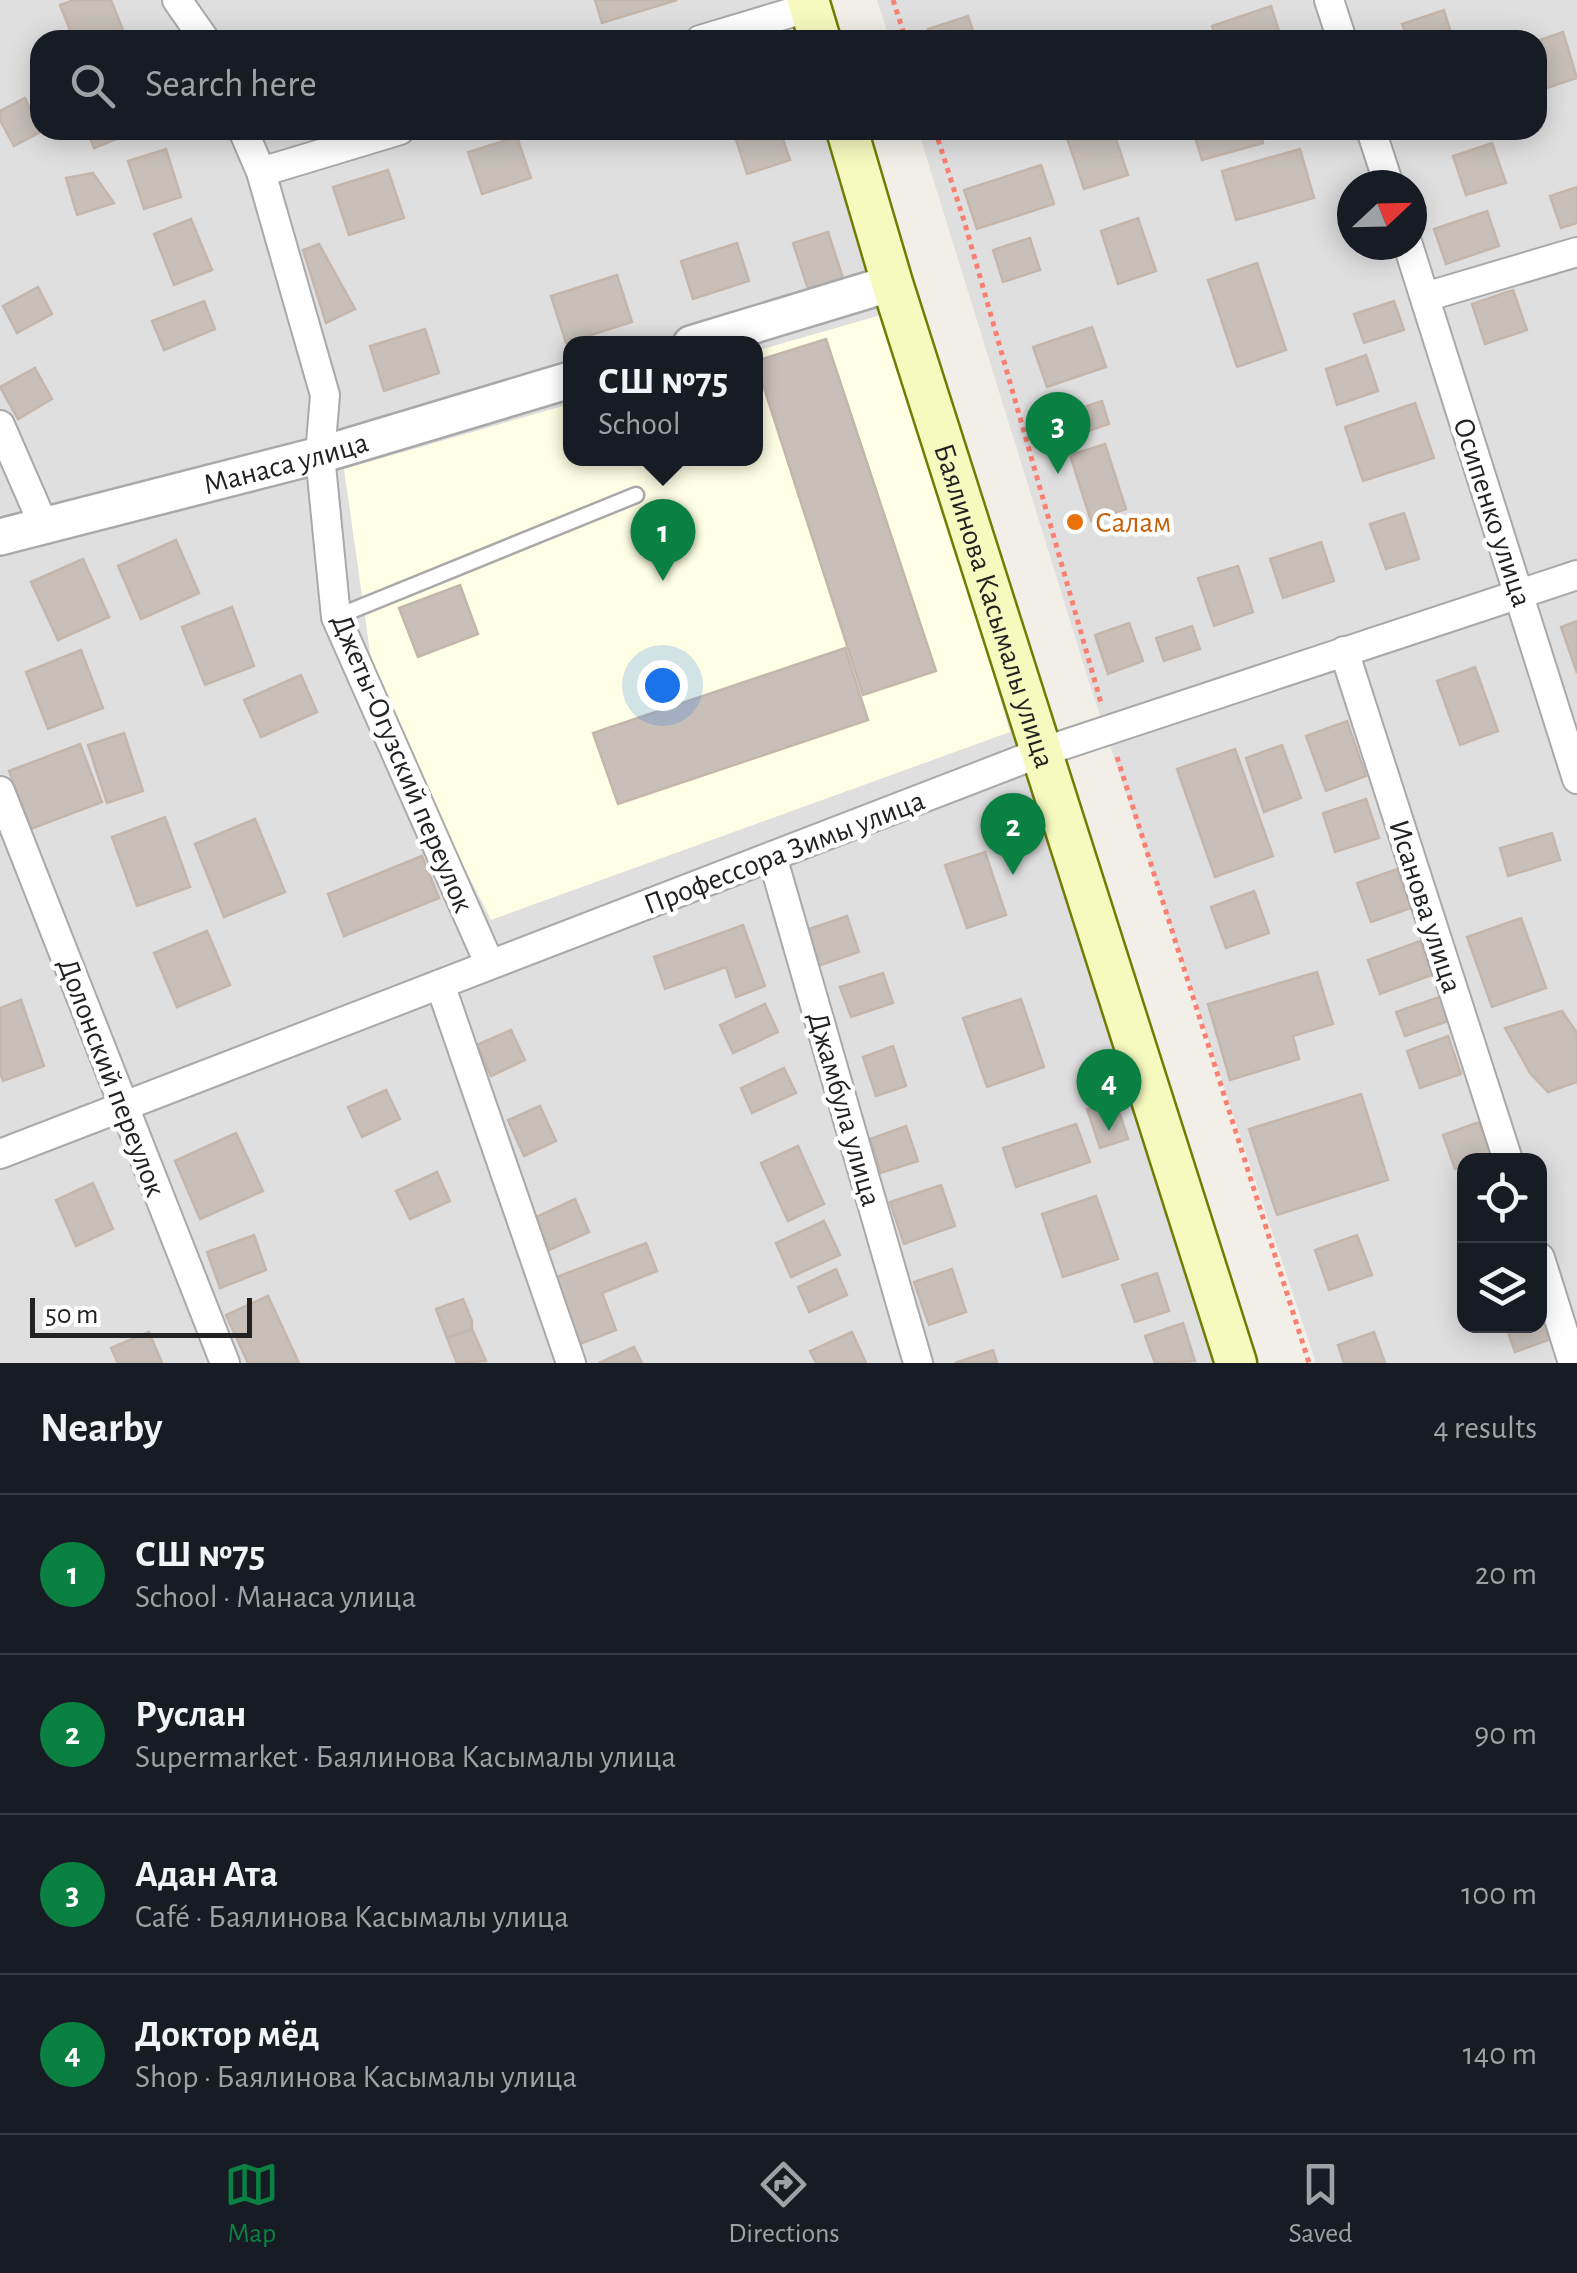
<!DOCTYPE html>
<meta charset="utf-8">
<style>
:root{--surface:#171b24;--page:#20242c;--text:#f1f3f6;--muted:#9ea1a6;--line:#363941;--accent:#0b8043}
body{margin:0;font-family:"Alegreya Sans",sans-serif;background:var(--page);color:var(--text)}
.controls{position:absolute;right:30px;bottom:30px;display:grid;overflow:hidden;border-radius:20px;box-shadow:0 5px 25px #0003}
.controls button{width:90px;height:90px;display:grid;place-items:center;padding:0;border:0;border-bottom:2px solid var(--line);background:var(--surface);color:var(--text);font:50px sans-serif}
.compass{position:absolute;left:1337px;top:170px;width:90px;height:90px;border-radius:50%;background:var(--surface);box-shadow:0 5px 25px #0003;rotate:68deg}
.scale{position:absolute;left:30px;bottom:25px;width:222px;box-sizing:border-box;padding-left:10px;border:5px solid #222;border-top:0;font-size:28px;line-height:35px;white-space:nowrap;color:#222;-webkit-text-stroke:8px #fff;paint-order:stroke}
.you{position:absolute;left:662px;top:685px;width:35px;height:35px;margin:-25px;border:8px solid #fff;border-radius:50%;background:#1a73e8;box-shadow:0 0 0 15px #1a73e833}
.badge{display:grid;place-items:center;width:65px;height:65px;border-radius:50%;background:var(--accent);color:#fff;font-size:32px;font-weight:700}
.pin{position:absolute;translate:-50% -82px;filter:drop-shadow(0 2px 5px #0008)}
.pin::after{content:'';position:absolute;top:52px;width:35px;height:30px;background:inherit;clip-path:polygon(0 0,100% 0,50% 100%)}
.popup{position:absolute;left:563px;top:336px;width:200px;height:130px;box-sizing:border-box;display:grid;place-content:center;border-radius:20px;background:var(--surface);filter:drop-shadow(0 2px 8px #0005);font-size:32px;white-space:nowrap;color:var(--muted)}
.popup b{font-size:38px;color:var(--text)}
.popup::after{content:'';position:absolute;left:50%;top:100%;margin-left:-20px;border:20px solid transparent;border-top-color:var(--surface)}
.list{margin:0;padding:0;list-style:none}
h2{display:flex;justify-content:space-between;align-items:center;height:130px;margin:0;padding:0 40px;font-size:42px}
h2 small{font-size:32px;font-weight:400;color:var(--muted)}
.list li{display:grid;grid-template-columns:65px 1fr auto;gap:30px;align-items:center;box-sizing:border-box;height:160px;padding:0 40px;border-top:2px solid var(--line)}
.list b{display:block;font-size:38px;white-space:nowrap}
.list p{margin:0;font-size:32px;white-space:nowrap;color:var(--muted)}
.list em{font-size:32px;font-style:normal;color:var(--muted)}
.icon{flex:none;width:55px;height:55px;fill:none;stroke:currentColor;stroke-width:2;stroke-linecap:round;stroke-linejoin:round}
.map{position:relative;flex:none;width:1577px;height:1363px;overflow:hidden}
.search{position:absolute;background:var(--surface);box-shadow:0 5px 25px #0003;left:30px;right:30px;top:30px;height:110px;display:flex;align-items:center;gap:25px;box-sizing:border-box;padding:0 35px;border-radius:30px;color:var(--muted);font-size:38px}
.sheet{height:770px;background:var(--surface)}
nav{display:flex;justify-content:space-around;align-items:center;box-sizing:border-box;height:140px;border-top:2px solid var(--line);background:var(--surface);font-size:28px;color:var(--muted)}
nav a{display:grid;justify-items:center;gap:5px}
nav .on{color:var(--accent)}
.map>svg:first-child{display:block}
</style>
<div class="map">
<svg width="1577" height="1363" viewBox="0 0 1577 1363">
<rect width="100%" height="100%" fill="#f2efe9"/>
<path fill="#e0dfdf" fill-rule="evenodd" d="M0,0h804l13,40h-777v90h805l393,1233h-1238zM570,344h186v114h-186z
M877,0h700v1363h-261l-227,-681 -171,-552h619v-90h-647zM1352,185h60v60h-60zM1464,1160h76v166h-76z"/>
<path fill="#ffffe5" d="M888,313l122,419 -519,188 -115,-226 -32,-225 226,-65v54h186v-107z"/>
<path fill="#c7bfb8" stroke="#c4b6ab" stroke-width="2.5" d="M74,0h37l16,40h-53l-14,-35z
M595,0h82l-75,23z
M1271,6l11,34h-65l-5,-14z
M1444,10l9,30h-45l-6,-16z
M968,16l8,24h-45l-3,-11z
M1563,32l14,46 -36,12 -4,-14v-35z
M25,98l15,32 2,1 -28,15 -14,-26v-9z
M87,130h52l-45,18z
M733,130h47l10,30 -43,14z
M1072,130h41l15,45 -44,14 -19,-57z
M1193,130h67l3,13 -61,17z
M517,137l14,41 -49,16 -14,-42z
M1492,143l14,40 -40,12 -13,-39z
M166,149l15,48 -37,12 -16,-48z
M1300,149l14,49 -78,22 -14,-49z
M1041,165l13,39 -77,25 -13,-39z
M388,170l16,48 -55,17 -16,-48z
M93,173l21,30 -37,12 -11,-37z
M1577,187v36l-16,5 -11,-32z
M1487,211l12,35 -53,18 -12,-35z
M1138,218l18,53 -38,13 -17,-53z
M191,219l21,51 -38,15 -20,-51z
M828,232l15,46 -35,11 -15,-46z
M1030,238l10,32 -37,12 -10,-32z
M737,243l12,38 -56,18 -12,-38z
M319,244l36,65 -29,14 -23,-73z
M1257,263l29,87 -49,17 -29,-87z
M617,275l15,47 -66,21 -15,-47z
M38,287l14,27 -35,19 -14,-27z
M1513,290l14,40 -42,14 -13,-40z
M204,301l11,28 -51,21 -12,-29z
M1394,301l10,29 -40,13 -10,-29z
M1092,327l14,40 -59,20 -14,-40z
M425,329l14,44 -55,18 -14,-45z
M826,339l110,332 -73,24 -107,-332v-2z
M1366,355l12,36 -41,14 -11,-36z
M35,368l17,31 -34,20 -18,-32z
M1102,401l7,23 -48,16 -8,-23z
M1415,403l19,55 -71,23 -18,-54z
M1105,444l21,65 -35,12 -21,-66z
M1404,513l15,46 -33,10 -16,-45z
M176,540l23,53 -58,26 -23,-53z
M1321,542l13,39 -51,17 -13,-39z
M83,559l26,58 -51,23 -27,-58z
M1238,566l15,46 -39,14 -16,-48z
M460,585l18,49 -60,23 -19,-49z
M232,607l22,59 -49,19 -23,-58z
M1577,621v52l-16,-46z
M1129,623l14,38 -35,13 -13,-39z
M1192,626l8,23 -36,12 -8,-23z
M845,648l23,72 -250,84 -25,-71z
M81,650l22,58 -55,21 -22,-57z
M1475,667l23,64 -38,14 -23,-64z
M301,675l16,37 -56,25 -17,-37z
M1347,721l19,55 -40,15 -20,-55z
M124,733l19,58 -36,12 -19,-58z
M80,744l22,58 -71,27 -22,-58z
M1282,745l19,53 -37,14 -18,-54z
M1235,749l38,107 -58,21 -38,-108z
M1366,799l13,39 -44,14 -12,-39z
M165,817l25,70 -53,19 -25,-69z
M255,819l30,73 -61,25 -29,-73z
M1552,833l8,27 -52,16 -8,-28z
M985,852l21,63 -39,13 -22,-63z
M422,856l17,42 -95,38 -16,-42z
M1397,869l14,39 -40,14 -14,-39z
M1254,891l15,42 -43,15 -15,-41z
M847,916l12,36 -41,14 -12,-36z
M1521,918l25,70 -54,19 -25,-70z
M743,925l22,61 -29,11 -10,-30 -61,22 -11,-32z
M207,931l23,54 -53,22 -23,-54z
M1420,941l12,34 -52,19 -12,-34z
M1317,972l16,52 -40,12 6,23 -69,21 -22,-76z
M883,973l10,30 -42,14 -11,-30z
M1442,996l9,24 -46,16 -9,-24z
M1021,999l23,68 -57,20 -24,-69z
M21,1000l23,66 -41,15 -3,-8v-65z
M765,1004l13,28 -45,21 -13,-28z
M1562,1011l15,22v49l-29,10 -18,-19 -25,-45z
M511,1030l14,30 -34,16 -14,-31z
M1448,1036l13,38 -41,14 -13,-37z
M893,1046l13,40 -30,10 -13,-39z
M784,1068l12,25 -44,20 -11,-25z
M386,1090l14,29 -38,18 -14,-30z
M1361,1094l27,86 -111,35 -28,-86z
M1115,1099l13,40 -28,9 -13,-39z
M540,1106l16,35 -32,15 -16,-36z
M1479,1122l12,34 -14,4h-13v5l-9,4 -12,-34z
M1076,1124l14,38 -74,25 -13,-39z
M906,1126l12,35 -37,12 -11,-34z
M236,1133l27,58 -63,28 -25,-58z
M798,1146l26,58 -36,17 -27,-58z
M437,1172l13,29 -40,18 -14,-28z
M93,1183l20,46 -37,17 -20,-46z
M941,1185l14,41 -51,18 -14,-42z
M1096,1196l22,63 -55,18 -21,-63z
M575,1199l14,33 -40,18 -15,-32z
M824,1221l16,34 -49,22 -15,-34z
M254,1235l12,35 -46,18 -13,-36z
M1357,1235l15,40 -43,15 -14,-40z
M646,1243l11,28 -55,22 14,37 -36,14 -26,-66z
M836,1269l11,26 -38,17 -11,-25z
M952,1269l14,43 -37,13 -15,-43z
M1157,1273l12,38 -34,11 -13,-37z
M268,1296l31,67h-51l-22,-48z
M463,1299l9,22v8l-25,9 -11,-29z
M1540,1306l11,33 -36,13 -9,-26h34z
M1183,1323l12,38 -40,2 -10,-27z
M472,1329l14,32 -29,2 -10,-25z
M149,1332l13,31h-44l-7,-15z
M852,1332l14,31h-50l-6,-12z
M1374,1332l11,31h-41l-6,-18z
M634,1347l8,16h-43z
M993,1350l4,13h-42z"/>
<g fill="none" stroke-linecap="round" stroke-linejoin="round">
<g stroke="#a9a9a9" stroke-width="19">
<path id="service" d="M336,617l300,-122"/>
</g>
<g stroke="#a9a9a9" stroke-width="32">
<path id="minor" d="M177,0l28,40
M1329,0l13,40
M700,40l110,-33
M243,130l18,42 64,223 -5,60 16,162 154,348
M1371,130l18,55
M261,172l139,-42
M1408,245l169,534
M1425,297l152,-45
M0,425l44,101
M1344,651l164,509
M0,791l225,572
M772,856l146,507
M440,984l131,379
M0,1154l1042,-402 535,-177
M1540,1258l33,105"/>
</g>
<g stroke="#a9a9a9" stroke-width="40">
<g id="tertiary">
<path d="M691,344l201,-61"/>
<path id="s1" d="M0,537l320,-82 250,-75"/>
</g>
</g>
<g stroke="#707d05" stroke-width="45">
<g id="secondary">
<path d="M808,0l12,40"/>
<path id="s2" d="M847,130l45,153 344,1080"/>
</g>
</g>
<path stroke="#fa8072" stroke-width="5" stroke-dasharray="5 5" stroke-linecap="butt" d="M893,0l13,40
M935,130l30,94 136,479
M1117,757l192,606"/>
<use href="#service" stroke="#fff" stroke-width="14"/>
<use href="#minor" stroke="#fff" stroke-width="28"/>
<use href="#tertiary" stroke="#fff" stroke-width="35"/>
<use href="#secondary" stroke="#f7fabf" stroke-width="40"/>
</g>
<circle fill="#e8710a" stroke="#fff" stroke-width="4" cx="1075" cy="522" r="10"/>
<g text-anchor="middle" stroke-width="9" stroke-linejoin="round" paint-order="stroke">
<g font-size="30" fill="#222" stroke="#fff">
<text dy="10" stroke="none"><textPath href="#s1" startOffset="295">Манаса улица</textPath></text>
<text transform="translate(1493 512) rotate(72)" y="10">Осипенко улица</text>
<text dy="10" stroke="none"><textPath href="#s2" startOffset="498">Баялинова Касымалы улица</textPath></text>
<text transform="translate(403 763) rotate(67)" y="10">Джеты-Огузский переулок</text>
<text transform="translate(784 852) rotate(-21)" y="10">Профессора Зимы улица</text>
<text transform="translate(1426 906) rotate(72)" y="10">Исанова улица</text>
<text transform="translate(112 1077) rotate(69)" y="10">Долонский переулок</text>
<text transform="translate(845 1109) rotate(74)" y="10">Джамбула улица</text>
</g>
<g font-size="30" fill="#c56008" stroke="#fff" text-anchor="start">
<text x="1095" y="532">Салам</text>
</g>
</g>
</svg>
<div class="controls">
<button><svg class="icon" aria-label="locate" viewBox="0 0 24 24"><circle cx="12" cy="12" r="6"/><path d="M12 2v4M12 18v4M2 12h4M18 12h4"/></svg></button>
<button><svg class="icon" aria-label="layers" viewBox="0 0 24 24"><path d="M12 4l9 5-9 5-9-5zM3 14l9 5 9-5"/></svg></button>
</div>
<svg class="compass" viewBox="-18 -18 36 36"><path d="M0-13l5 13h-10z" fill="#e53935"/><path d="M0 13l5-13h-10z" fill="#9ea1a6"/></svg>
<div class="scale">50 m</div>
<div class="you"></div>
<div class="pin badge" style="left:663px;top:581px">1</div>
<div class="popup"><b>СШ №75</b>School</div>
<div class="pin badge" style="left:1013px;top:875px">2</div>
<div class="pin badge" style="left:1058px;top:474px">3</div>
<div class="pin badge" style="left:1109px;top:1131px">4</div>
<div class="search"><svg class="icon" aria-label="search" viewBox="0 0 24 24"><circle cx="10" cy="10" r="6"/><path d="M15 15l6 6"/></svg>Search here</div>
</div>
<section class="sheet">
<h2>Nearby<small>4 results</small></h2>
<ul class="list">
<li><span class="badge">1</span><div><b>СШ №75</b><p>School · Манаса улица</p></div><em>20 m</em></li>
<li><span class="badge">2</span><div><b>Руслан</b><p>Supermarket · Баялинова Касымалы улица</p></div><em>90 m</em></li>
<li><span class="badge">3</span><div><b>Адан Ата</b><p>Café · Баялинова Касымалы улица</p></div><em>100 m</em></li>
<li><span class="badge">4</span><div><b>Доктор мёд</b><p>Shop · Баялинова Касымалы улица</p></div><em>140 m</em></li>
</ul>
</section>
<nav>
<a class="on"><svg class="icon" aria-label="map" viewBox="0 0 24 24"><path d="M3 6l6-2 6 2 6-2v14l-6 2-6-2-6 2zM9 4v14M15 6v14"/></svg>Map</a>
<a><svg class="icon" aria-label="directions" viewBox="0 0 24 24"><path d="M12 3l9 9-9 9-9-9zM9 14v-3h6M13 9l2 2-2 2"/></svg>Directions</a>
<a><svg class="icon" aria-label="saved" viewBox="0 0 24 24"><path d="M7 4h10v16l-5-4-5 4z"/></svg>Saved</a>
</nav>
